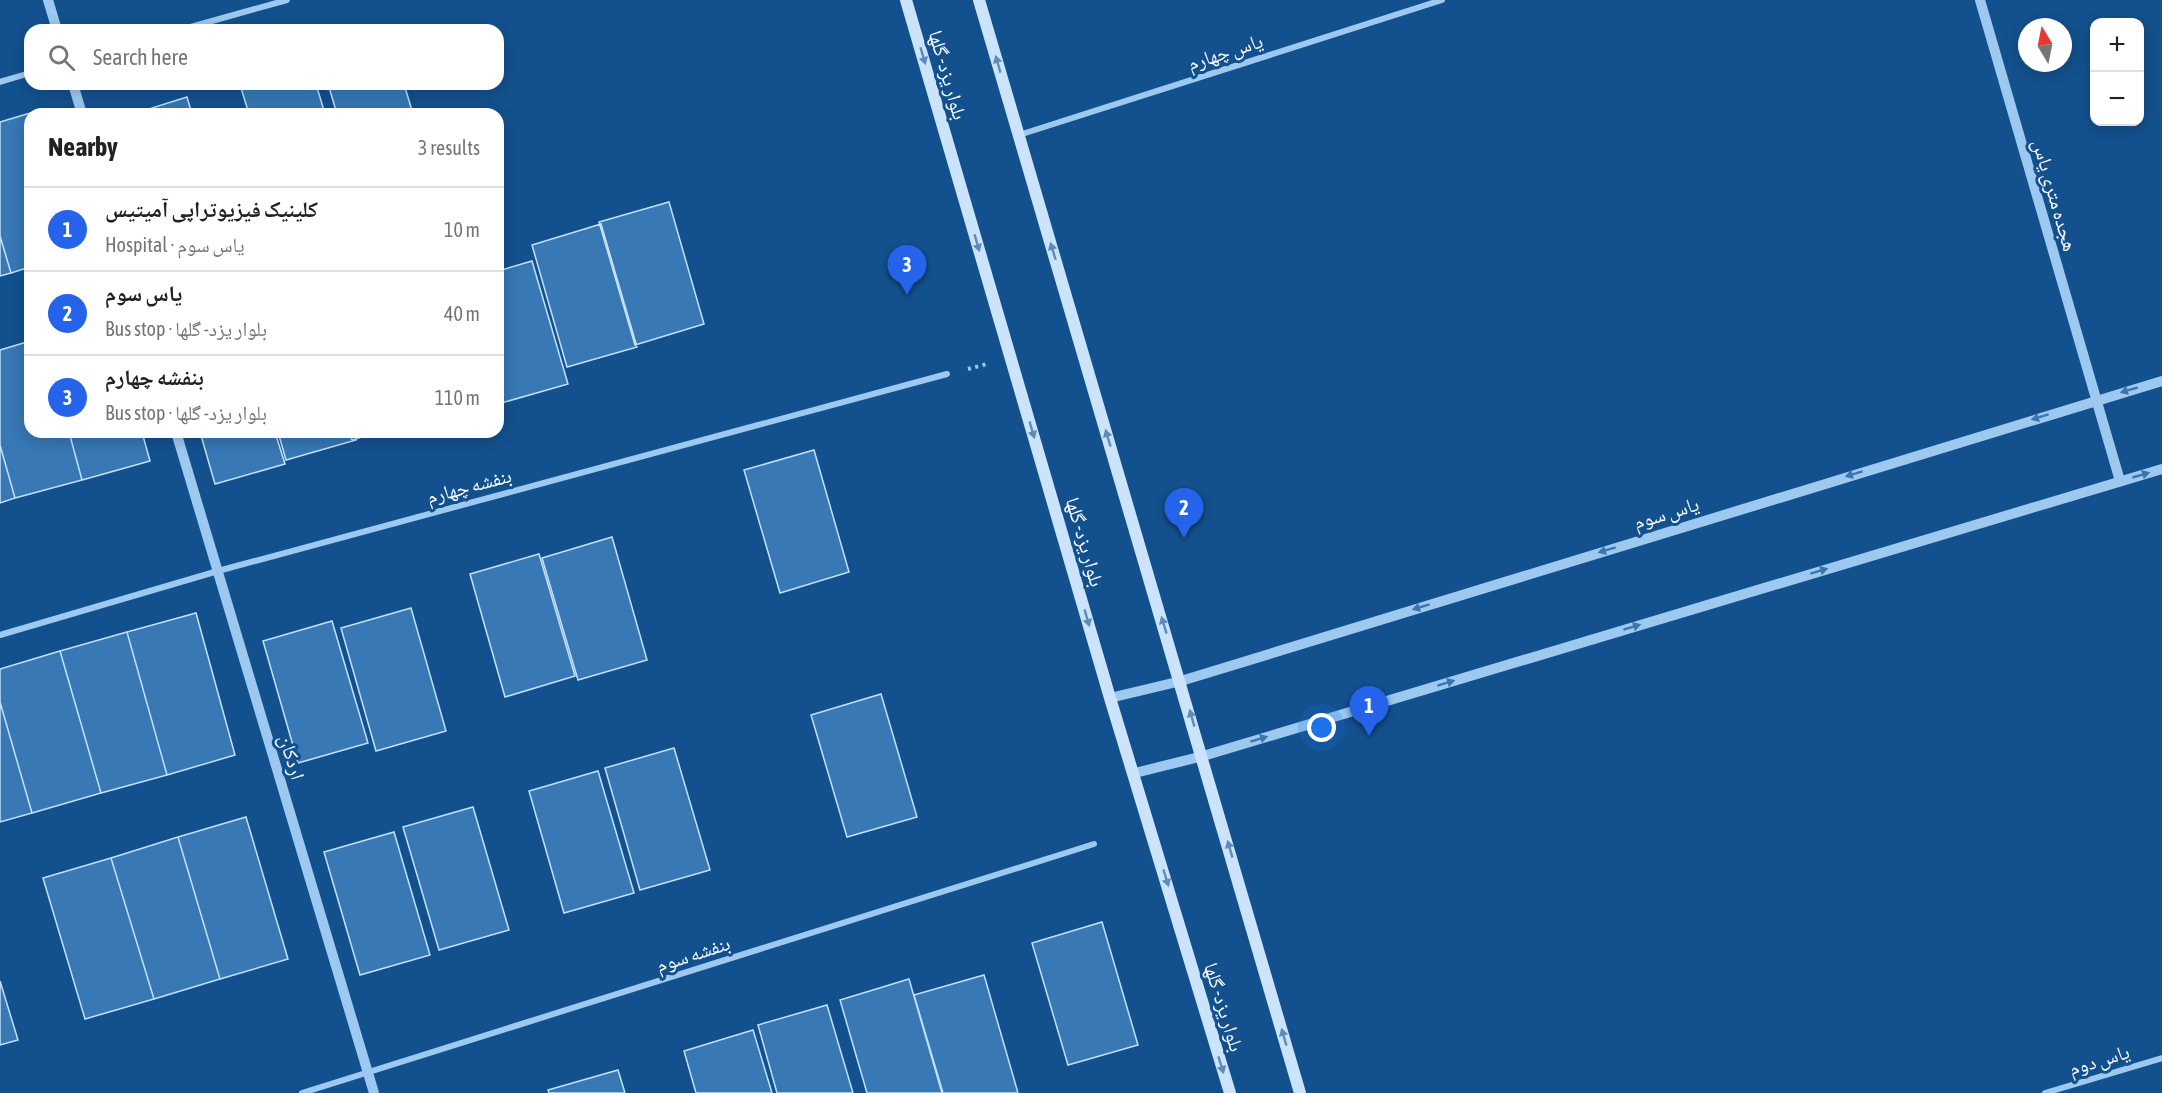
<!DOCTYPE html>
<meta charset="utf-8">
<style>
:root{--surface:#fff;--page:#f2f2f2;--text:#202124;--muted:#757577;--line:#e0e0e0;--accent:#2563eb}
body{margin:0;font-family:"Asap Condensed","Noto Naskh Arabic",sans-serif;background:var(--page);color:var(--text)}
.controls{position:absolute;right:18px;top:18px;display:grid;overflow:hidden;border-radius:12px;box-shadow:0 3px 15px #0003}
.controls button{width:54px;height:54px;display:grid;place-items:center;padding:0;border:0;border-bottom:2px solid var(--line);background:var(--surface);color:var(--text);font:30px sans-serif}
.compass{position:absolute;left:2018px;top:18px;width:54px;height:54px;border-radius:50%;background:var(--surface);box-shadow:0 3px 15px #0003;rotate:350deg}
.you{position:absolute;left:1322px;top:728px;width:21px;height:21px;margin:-15px;border:4px solid #fff;border-radius:50%;background:#1a73e8;box-shadow:0 0 0 9px #1a73e833}
.badge{display:grid;place-items:center;width:39px;height:39px;border-radius:50%;background:var(--accent);color:#fff;font-size:20px;font-weight:700}
.pin{position:absolute;translate:-50% -50px;filter:drop-shadow(0 2px 3px #0008)}
.pin::after{content:'';position:absolute;top:32px;width:21px;height:18px;background:inherit;clip-path:polygon(0 0,100% 0,50% 100%)}
.list{margin:0;padding:0;list-style:none}
h2{display:flex;justify-content:space-between;align-items:center;height:78px;margin:0;padding:0 24px;font-size:26px}
h2 small{font-size:20px;font-weight:400;color:var(--muted)}
.list li{display:grid;grid-template-columns:39px 1fr auto;gap:18px;align-items:center;box-sizing:border-box;height:84px;padding:0 24px;border-top:2px solid var(--line)}
.list b{display:block;font-size:22px;white-space:nowrap}
.list p{margin:0;font-size:20px;white-space:nowrap;color:var(--muted)}
.list em{font-size:20px;font-style:normal;color:var(--muted)}
.icon{flex:none;width:33px;height:33px;fill:none;stroke:currentColor;stroke-width:2;stroke-linecap:round;stroke-linejoin:round}
.map{position:relative;flex:none;width:2162px;height:1093px;overflow:hidden}
.search{position:absolute;background:var(--surface);box-shadow:0 3px 15px #0003;left:24px;top:24px;width:480px;height:66px;display:flex;align-items:center;gap:15px;box-sizing:border-box;padding:0 21px;border-radius:18px;color:var(--muted);font-size:22px}
.panel{position:absolute;background:var(--surface);box-shadow:0 3px 15px #0003;left:24px;top:108px;width:480px;height:330px;border-radius:18px}
.map>svg:first-child{display:block}
</style>
<div class="map">
<svg width="2162" height="1093" viewBox="0 0 2162 1093">
<rect width="100%" height="100%" fill="#13518e"/>
<path fill="#3778b5" stroke="#c4e1fc" stroke-width="1.5" d="M255,84h61l9,30h-76l-8,-26z
M328,84h76l9,30h-76z
M187,97l5,17h-54l1,-2z
M37,111l1,3h-8v153l-19,6 -11,-37v-114z
M669,202l35,122 -69,21 -36,-123z
M601,224l36,123 -70,20 -35,-122z
M0,236l11,37 -11,3z
M532,261l36,123 -70,20v-133z
M30,341v91h39l13,48 -67,18 -15,-53v-95z
M69,432h73l8,29 -68,19z
M200,432h75l10,32 -70,20z
M278,432h76l2,8 -70,20z
M349,432h29l-26,8z
M0,445l15,53 -15,5z
M814,450l35,122 -69,21 -36,-123z
M612,537l35,123 -69,20 -36,-122z
M539,554l36,122 -70,21 -35,-123z
M411,608l35,123 -70,20 -35,-123z
M196,613l39,142 -68,20 -40,-143z
M332,621l36,122 -70,20 -35,-122z
M127,632l40,143 -66,18 -41,-142z
M60,651l41,142 -69,20 -32,-111v-33z
M881,694l36,123 -70,20 -36,-122z
M0,702l32,111 -32,9z
M674,748l36,122 -70,20 -35,-122z
M598,771l36,122 -70,20 -35,-122z
M473,807l36,123 -70,20 -36,-123z
M246,817l42,142 -68,20 -42,-142z
M394,832l36,123 -70,20 -36,-123z
M178,837l42,142 -66,20 -43,-141z
M111,858l43,141 -69,20 -42,-141z
M1102,922l36,123 -70,20 -36,-122z
M984,975l34,118h-75l-29,-98z
M909,979l33,114h-75l-27,-93z
M0,981l18,59 -18,5z
M827,1005l26,88h-76l-19,-68z
M753,1030l19,63h-76l-12,-42z
M618,1070l7,23h-76l-1,-3z"/>
<g fill="none" stroke-linecap="round" stroke-linejoin="round">
<path stroke="#9dc9f1" stroke-width="4" stroke-dasharray="3 4.5" stroke-linecap="butt" d="M968,369l19,-5"/>
<path stroke="#9dc9f1" stroke-width="6" d="M180,30l107,-30
M0,82l30,-9
M1019,135l423,-135
M0,635l218,-64 729,-197
M302,1093l792,-249
M2045,1093l117,-35"/>
<path stroke="#9dc9f1" stroke-width="10" d="M48,0l9,30
M1980,0l140,481
M73,84l9,30
M176,432l198,661
M1110,698l71,-17 981,-300
M1135,773l68,-17 959,-287"/>
<path stroke="#cbe4fc" stroke-width="12" d="M906,0l204,698 120,395
M979,0l321,1093"/>
</g>
<defs><path id="oneway-solid" d="M-6-.8H1V-3.2L6.5 0L1 3.2V.8H-6Z" transform="scale(1.5)"/></defs>
<g fill="#5d8cba">
<use href="#oneway-solid" transform="translate(923 56) rotate(74)"/>
<use href="#oneway-solid" transform="translate(998 64) rotate(-106)"/>
<use href="#oneway-solid" transform="translate(977 243) rotate(74)"/>
<use href="#oneway-solid" transform="translate(1053 251) rotate(-107)"/>
<use href="#oneway-solid" transform="translate(1032 430) rotate(74)"/>
<use href="#oneway-solid" transform="translate(1108 438) rotate(-107)"/>
<use href="#oneway-solid" transform="translate(1087 618) rotate(74)"/>
<use href="#oneway-solid" transform="translate(1164 625) rotate(-107)"/>
<use href="#oneway-solid" transform="translate(1192 718) rotate(-106)"/>
<use href="#oneway-solid" transform="translate(1230 849) rotate(-106)"/>
<use href="#oneway-solid" transform="translate(1166 878) rotate(73)"/>
<use href="#oneway-solid" transform="translate(1284 1037) rotate(-106)"/>
<use href="#oneway-solid" transform="translate(1221 1065) rotate(73)"/>
</g>
<g fill="#3c75ac">
<use href="#oneway-solid" transform="translate(2129 390) rotate(164)"/>
<use href="#oneway-solid" transform="translate(2040 417) rotate(163)"/>
<use href="#oneway-solid" transform="translate(1854 474) rotate(163)"/>
<use href="#oneway-solid" transform="translate(2141 475) rotate(-16)"/>
<use href="#oneway-solid" transform="translate(1607 550) rotate(163)"/>
<use href="#oneway-solid" transform="translate(1819 571) rotate(-17)"/>
<use href="#oneway-solid" transform="translate(1421 607) rotate(163)"/>
<use href="#oneway-solid" transform="translate(1632 627) rotate(-17)"/>
<use href="#oneway-solid" transform="translate(1446 683) rotate(-17)"/>
<use href="#oneway-solid" transform="translate(1259 739) rotate(-17)"/>
</g>
<g text-anchor="middle" stroke-width="6" stroke-linejoin="round" paint-order="stroke">
<g font-size="20" fill="#fff" stroke="#13518e">
<text transform="translate(1225 52) rotate(-18)" y="7">یاس چهارم</text>
<text transform="translate(948 75) rotate(74)" y="7">بلوار یزد- گلها</text>
<text transform="translate(2055 195) rotate(74)" y="7">هجده متری یاس</text>
<text transform="translate(469 486) rotate(-15)" y="7">بنفشه چهارم</text>
<text transform="translate(1666 513) rotate(-17)" y="7">یاس سوم</text>
<text transform="translate(1085 542) rotate(74)" y="7">بلوار یزد- گلها</text>
<text transform="translate(292 757) rotate(73)" y="7">اردکان</text>
<text transform="translate(693 954) rotate(-18)" y="7">بنفشه سوم</text>
<text transform="translate(1224 1007) rotate(73)" y="7">بلوار یزد- گلها</text>
<text transform="translate(2099 1060) rotate(-17)" y="7">یاس دوم</text>
</g>
</g>
</svg>
<div class="controls">
<button>+</button>
<button>−</button>
</div>
<svg class="compass" viewBox="-18 -18 36 36"><path d="M0-13l5 13h-10z" fill="#e53935"/><path d="M0 13l5-13h-10z" fill="#757577"/></svg>
<div class="you"></div>
<div class="pin badge" style="left:1369px;top:736px">1</div>
<div class="pin badge" style="left:1184px;top:538px">2</div>
<div class="pin badge" style="left:907px;top:295px">3</div>
<div class="search"><svg class="icon" aria-label="search" viewBox="0 0 24 24"><circle cx="10" cy="10" r="6"/><path d="M15 15l6 6"/></svg>Search here</div>
<section class="panel">
<h2>Nearby<small>3 results</small></h2>
<ul class="list">
<li><span class="badge">1</span><div><b>کلینیک فیزیوتراپی آمیتیس</b><p>Hospital · یاس سوم</p></div><em>10 m</em></li>
<li><span class="badge">2</span><div><b>یاس سوم</b><p>Bus stop · بلوار یزد- گلها</p></div><em>40 m</em></li>
<li><span class="badge">3</span><div><b>بنفشه چهارم</b><p>Bus stop · بلوار یزد- گلها</p></div><em>110 m</em></li>
</ul>
</section>
</div>
